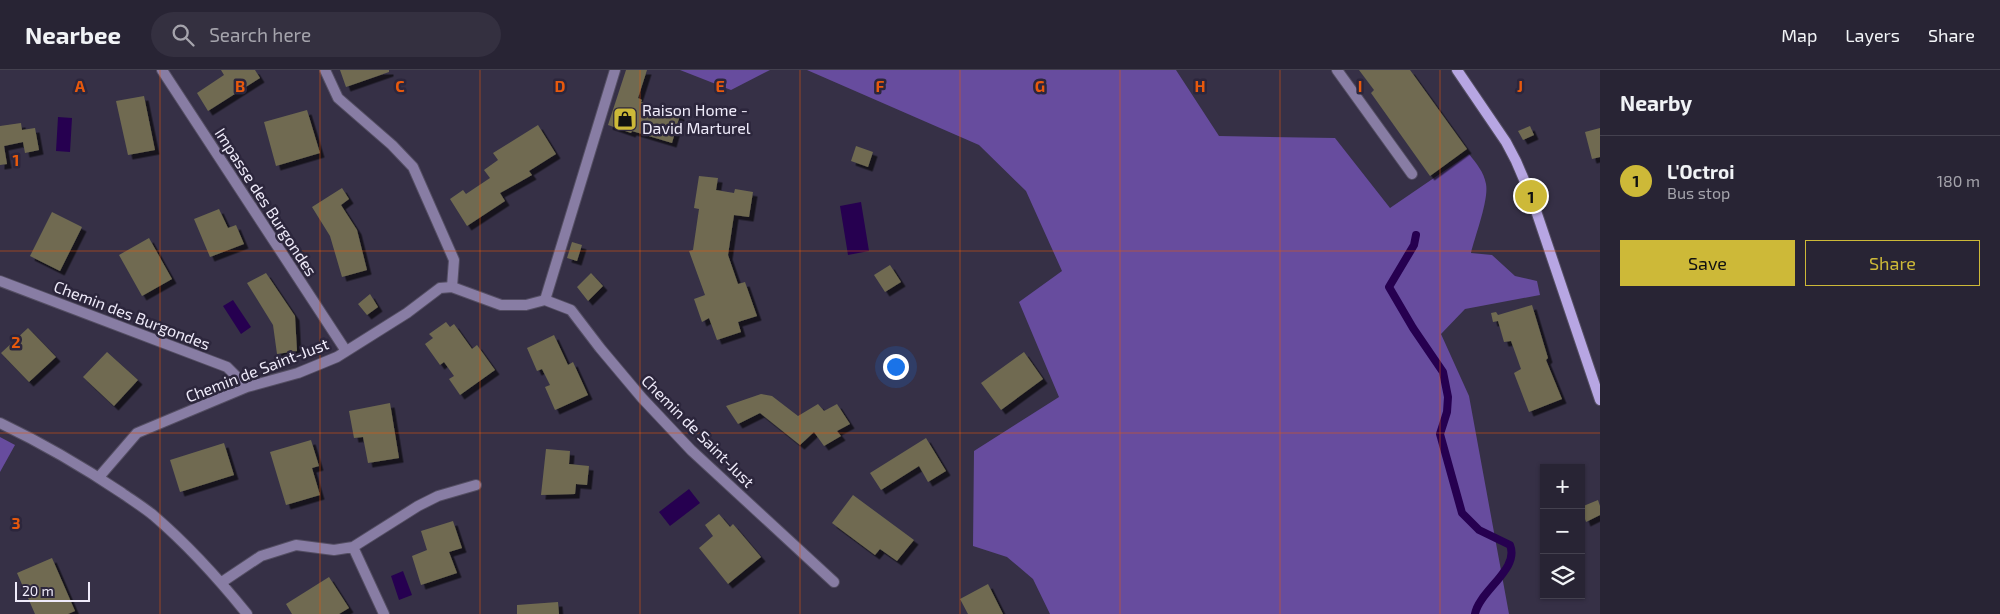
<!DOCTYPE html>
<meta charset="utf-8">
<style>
:root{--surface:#282434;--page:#343040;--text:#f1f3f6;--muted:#a5a4ac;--line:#44414f;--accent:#cdb938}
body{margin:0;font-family:"Exo 2",sans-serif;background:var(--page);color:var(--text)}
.controls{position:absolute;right:15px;bottom:15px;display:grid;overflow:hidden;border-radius:0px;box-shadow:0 1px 4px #0004}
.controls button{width:45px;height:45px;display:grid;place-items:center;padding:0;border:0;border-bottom:1px solid var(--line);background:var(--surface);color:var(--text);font:25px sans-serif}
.scale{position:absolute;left:15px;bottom:12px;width:75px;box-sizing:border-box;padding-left:5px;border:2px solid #efebfa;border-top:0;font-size:14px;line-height:18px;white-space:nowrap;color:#efebfa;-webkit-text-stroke:4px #2c263c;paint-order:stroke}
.you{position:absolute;left:895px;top:296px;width:18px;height:18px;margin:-12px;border:4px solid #fff;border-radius:50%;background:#1a73e8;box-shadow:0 0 0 8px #1a73e833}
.badge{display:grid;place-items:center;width:32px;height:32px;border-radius:50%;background:var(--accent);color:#111;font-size:16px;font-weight:700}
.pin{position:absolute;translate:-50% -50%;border:2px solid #fff;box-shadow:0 1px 5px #0006}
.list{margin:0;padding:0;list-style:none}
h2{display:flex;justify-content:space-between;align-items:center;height:65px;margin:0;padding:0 20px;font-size:21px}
h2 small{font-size:16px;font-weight:400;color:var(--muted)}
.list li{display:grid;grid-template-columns:32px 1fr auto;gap:15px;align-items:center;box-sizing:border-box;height:90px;padding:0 20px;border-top:1px solid var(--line)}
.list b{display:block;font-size:19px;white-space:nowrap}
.list p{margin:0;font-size:16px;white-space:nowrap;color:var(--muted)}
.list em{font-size:16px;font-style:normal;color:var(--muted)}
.actions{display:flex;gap:10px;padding:15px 20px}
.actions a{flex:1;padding:11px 0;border:1px solid var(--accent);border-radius:0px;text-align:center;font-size:18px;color:var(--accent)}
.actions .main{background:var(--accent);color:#111}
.icon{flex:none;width:28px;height:28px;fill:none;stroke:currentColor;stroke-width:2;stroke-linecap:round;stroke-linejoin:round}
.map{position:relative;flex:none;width:1600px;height:544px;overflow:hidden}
header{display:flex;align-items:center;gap:30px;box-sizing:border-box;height:70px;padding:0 25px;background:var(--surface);border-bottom:1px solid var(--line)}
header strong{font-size:24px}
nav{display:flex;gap:28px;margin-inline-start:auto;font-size:18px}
.search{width:350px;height:45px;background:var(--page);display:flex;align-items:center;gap:12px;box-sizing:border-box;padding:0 18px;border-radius:28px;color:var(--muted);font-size:19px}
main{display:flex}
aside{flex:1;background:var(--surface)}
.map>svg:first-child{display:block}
</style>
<header>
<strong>Nearbee</strong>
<div class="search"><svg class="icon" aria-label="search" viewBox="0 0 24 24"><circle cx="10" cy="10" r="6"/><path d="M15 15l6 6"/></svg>Search here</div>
<nav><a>Map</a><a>Layers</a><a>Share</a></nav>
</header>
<main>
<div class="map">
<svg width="1600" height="544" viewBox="0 0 1600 544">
<defs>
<filter id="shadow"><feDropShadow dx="4.5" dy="4.5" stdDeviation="0" flood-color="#0009"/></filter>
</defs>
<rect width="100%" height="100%" fill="#363046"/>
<path fill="#674c9e" d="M680,0h90l-39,20z
M807,0h369l43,66 116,2 55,70 79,-54c7,9 15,18 17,30 3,16 -11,52 -15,69l21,2 23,21 22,5 3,14 -75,14 -24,25 28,62 40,218h-459l-17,-35 -26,-22 -34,-11 1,-95 85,-54 -40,-95 43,-31 -36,-80 -47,-46z
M0,367l15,8 -15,27z"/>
<path fill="#260050" d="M58,47l14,1 -2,34 -14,-1z
M861,132l8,49 -21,4 -8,-49z
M233,230l18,27 -10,7 -18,-28z
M689,419l11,14 -30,23 -11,-14z
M403,501l9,24 -13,5 -8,-24z"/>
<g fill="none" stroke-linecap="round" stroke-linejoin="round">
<path stroke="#260050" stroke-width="8" d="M1416,165l-2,10 -25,42 24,41 30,44 5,25 -1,15 -7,22 22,79 17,17 31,15c10,24 -31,46 -35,69"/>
</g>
<path fill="#6f6b51" filter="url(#shadow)" d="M221,0h34l5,8 -52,33 -11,-18 27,-18z
M340,0h49v2l-43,15z
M626,0h21l-9,28 4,2 -1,2 39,13 -8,28 -40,-12 -1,2 -23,-8z
M1359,0h51l57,79 -37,27 -59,-83 3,-3z
M144,26l11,54 -27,5 -12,-54z
M307,40l13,43 -44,13 -12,-44z
M21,53l1,7 13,-2 4,22 -14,3 -2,-11 -19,4 3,18 -7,1v-39z
M538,55l18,29 -27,17 3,4 -32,18 5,8 -38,25 -17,-27 13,-9 3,4 24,-16 -6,-8 14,-10 -5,-7z
M1530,56l4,9 -11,5 -5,-9z
M1600,58v29l-8,2 -7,-27z
M856,76l17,6 -5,15 -17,-6z
M699,106l19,2 -2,12 18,3 1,-4 18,3 -4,25 -15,-2 -6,40 10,29 7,-2 12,34 -19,6 3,10 -24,8 -8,-22 -7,4 -8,-23 11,-4 -16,-44 4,-1 6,-41 -5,-1z
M342,118l7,11 -8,6 16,25 10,40 -25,7 -12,-41 -18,-29z
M219,139l9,19 8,-3 8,19 -34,13 -16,-38z
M52,142l30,15 -22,44 -30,-15z
M149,168l23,41 -30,17 -23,-41z
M572,172l10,3 -5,16 -10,-3z
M890,195l11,17 -16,10 -11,-17z
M266,203l29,43 2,35 -20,3 -4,-29 -26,-42z
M591,203l12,13 -15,15 -11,-14z
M370,224l8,13 -11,8 -9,-11z
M1532,235l16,53 -2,2 16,39 -33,13 -15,-39 7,-4 -10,-28 -7,1 -6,-21 -5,1 -2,-9 5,-1 2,3z
M446,252l4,5 4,-3 18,25 5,-4 18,25 -35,25 -11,-16 5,-3 -10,-14 -4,3 -15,-21 8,-6 -4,-4z
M28,258l28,29 -27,25 -28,-29z
M554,265l14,30 5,-3 15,33 -33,15 -10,-23 5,-2 -8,-16 -5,2 -10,-23z
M107,282l31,28 -24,26 -31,-29z
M1024,282l19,27 -42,31 -20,-27z
M761,324l11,2 26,20 20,-12 6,7 13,-7 13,20 -13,7 4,5 -17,10 -10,-14 -14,13 -40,-32 -22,11 -12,-18z
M390,333l9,55 -31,5 -5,-26 -9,1 -5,-27z
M926,368l20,33 -18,11 -9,-16 -38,24 -11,-17z
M311,370l8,26 -7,2 8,27 -34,10 -16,-53z
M224,373l10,32 -54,17 -10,-32z
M546,379l24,2 -1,13 20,2 -2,19 -11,-1 -1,10 -34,1z
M853,425l61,45 -17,21 -17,-12 -5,6 -43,-32z
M1598,430l2,6v9l-14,7 -5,-15z
M719,444l11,13 3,-3 28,33 -33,27 -29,-36 14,-12 -8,-11z
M453,451l9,27 -13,4 8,21 -36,12 -9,-29 15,-6 -6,-19z
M52,488l23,53 -7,3h-33l-18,-41z
M329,507l20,31 -10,6h-47l-6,-10z
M988,514l15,30h-35l-8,-15z
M558,532l1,12h-42v-9z"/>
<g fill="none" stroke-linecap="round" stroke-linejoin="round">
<g stroke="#544e63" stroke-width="12">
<path id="lane" d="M325,0l13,28 54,47 21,22 41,93 -2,27
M1337,0l75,104"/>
</g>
<g stroke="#544e63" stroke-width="12">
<path id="street" d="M162,0l184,281
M0,211l227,86 20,20
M545,230l70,-230
M0,353c42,20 83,44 122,70 10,7 21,14 31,22 35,30 65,63 94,99
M99,407l38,-44 110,-46 51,-14 39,-16 70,-44 33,-25 12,-1 49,18h25l19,-5 26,10 29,38 42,50 49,52 143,132
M353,477l31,67
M222,512l39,-26 35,-11 38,5 19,-3 65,-41 20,-10 38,-11"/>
</g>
<g stroke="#544e63" stroke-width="12">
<path id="secondary" d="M1457,0l49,72 10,19 15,35 69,204"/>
</g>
<use href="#lane" stroke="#887da4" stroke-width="10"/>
<use href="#street" stroke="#887da4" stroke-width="10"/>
<use href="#secondary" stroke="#b7a6e3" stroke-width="10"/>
</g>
<path fill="none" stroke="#e8590c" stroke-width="1" stroke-opacity="0.55" d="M160,0v544M320,0v544M480,0v544M640,0v544M800,0v544M960,0v544M1120,0v544M1280,0v544M1440,0v544M0,181h1600M0,363h1600"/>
<defs>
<g id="shop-square" transform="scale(1.25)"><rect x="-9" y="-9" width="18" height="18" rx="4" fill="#cdb938" stroke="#2c263c"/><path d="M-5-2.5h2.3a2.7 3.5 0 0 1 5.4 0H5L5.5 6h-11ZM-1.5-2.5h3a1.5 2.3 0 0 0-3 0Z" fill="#111"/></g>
</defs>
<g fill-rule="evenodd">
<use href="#shop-square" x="625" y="49"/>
</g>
<g text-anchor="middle" stroke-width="5" stroke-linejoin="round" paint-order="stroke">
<g font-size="16" fill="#efebfa" stroke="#2c263c" text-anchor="start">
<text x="642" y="46">Raison Home -<tspan x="642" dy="18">David Marturel</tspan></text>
</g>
<g font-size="16" fill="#efebfa" stroke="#2c263c">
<text transform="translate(266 132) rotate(57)" y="6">Impasse des Burgondes</text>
<text transform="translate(132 245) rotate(21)" y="6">Chemin des Burgondes</text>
<text transform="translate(257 300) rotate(-21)" y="6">Chemin de Saint-Just</text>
<text transform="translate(698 361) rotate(45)" y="6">Chemin de Saint-Just</text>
</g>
</g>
<g font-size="16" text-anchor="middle" font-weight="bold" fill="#e8590c" stroke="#2c263c" stroke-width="5" stroke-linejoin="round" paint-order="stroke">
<text x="80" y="22">A</text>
<text x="240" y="22">B</text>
<text x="400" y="22">C</text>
<text x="560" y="22">D</text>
<text x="720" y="22">E</text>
<text x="880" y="22">F</text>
<text x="1040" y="22">G</text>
<text x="1200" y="22">H</text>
<text x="1360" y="22">I</text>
<text x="1520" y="22">J</text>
<text x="16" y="96">1</text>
<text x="16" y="278">2</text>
<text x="16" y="459">3</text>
</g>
</svg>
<div class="controls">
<button>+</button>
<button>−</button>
<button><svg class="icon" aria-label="layers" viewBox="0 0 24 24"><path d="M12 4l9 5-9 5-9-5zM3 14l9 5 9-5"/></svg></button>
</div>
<div class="scale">20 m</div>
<div class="you"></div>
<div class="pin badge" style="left:1531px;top:126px">1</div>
</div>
<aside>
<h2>Nearby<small></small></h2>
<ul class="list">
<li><span class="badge">1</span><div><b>L'Octroi</b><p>Bus stop</p></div><em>180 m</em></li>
</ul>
<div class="actions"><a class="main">Save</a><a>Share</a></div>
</aside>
</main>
